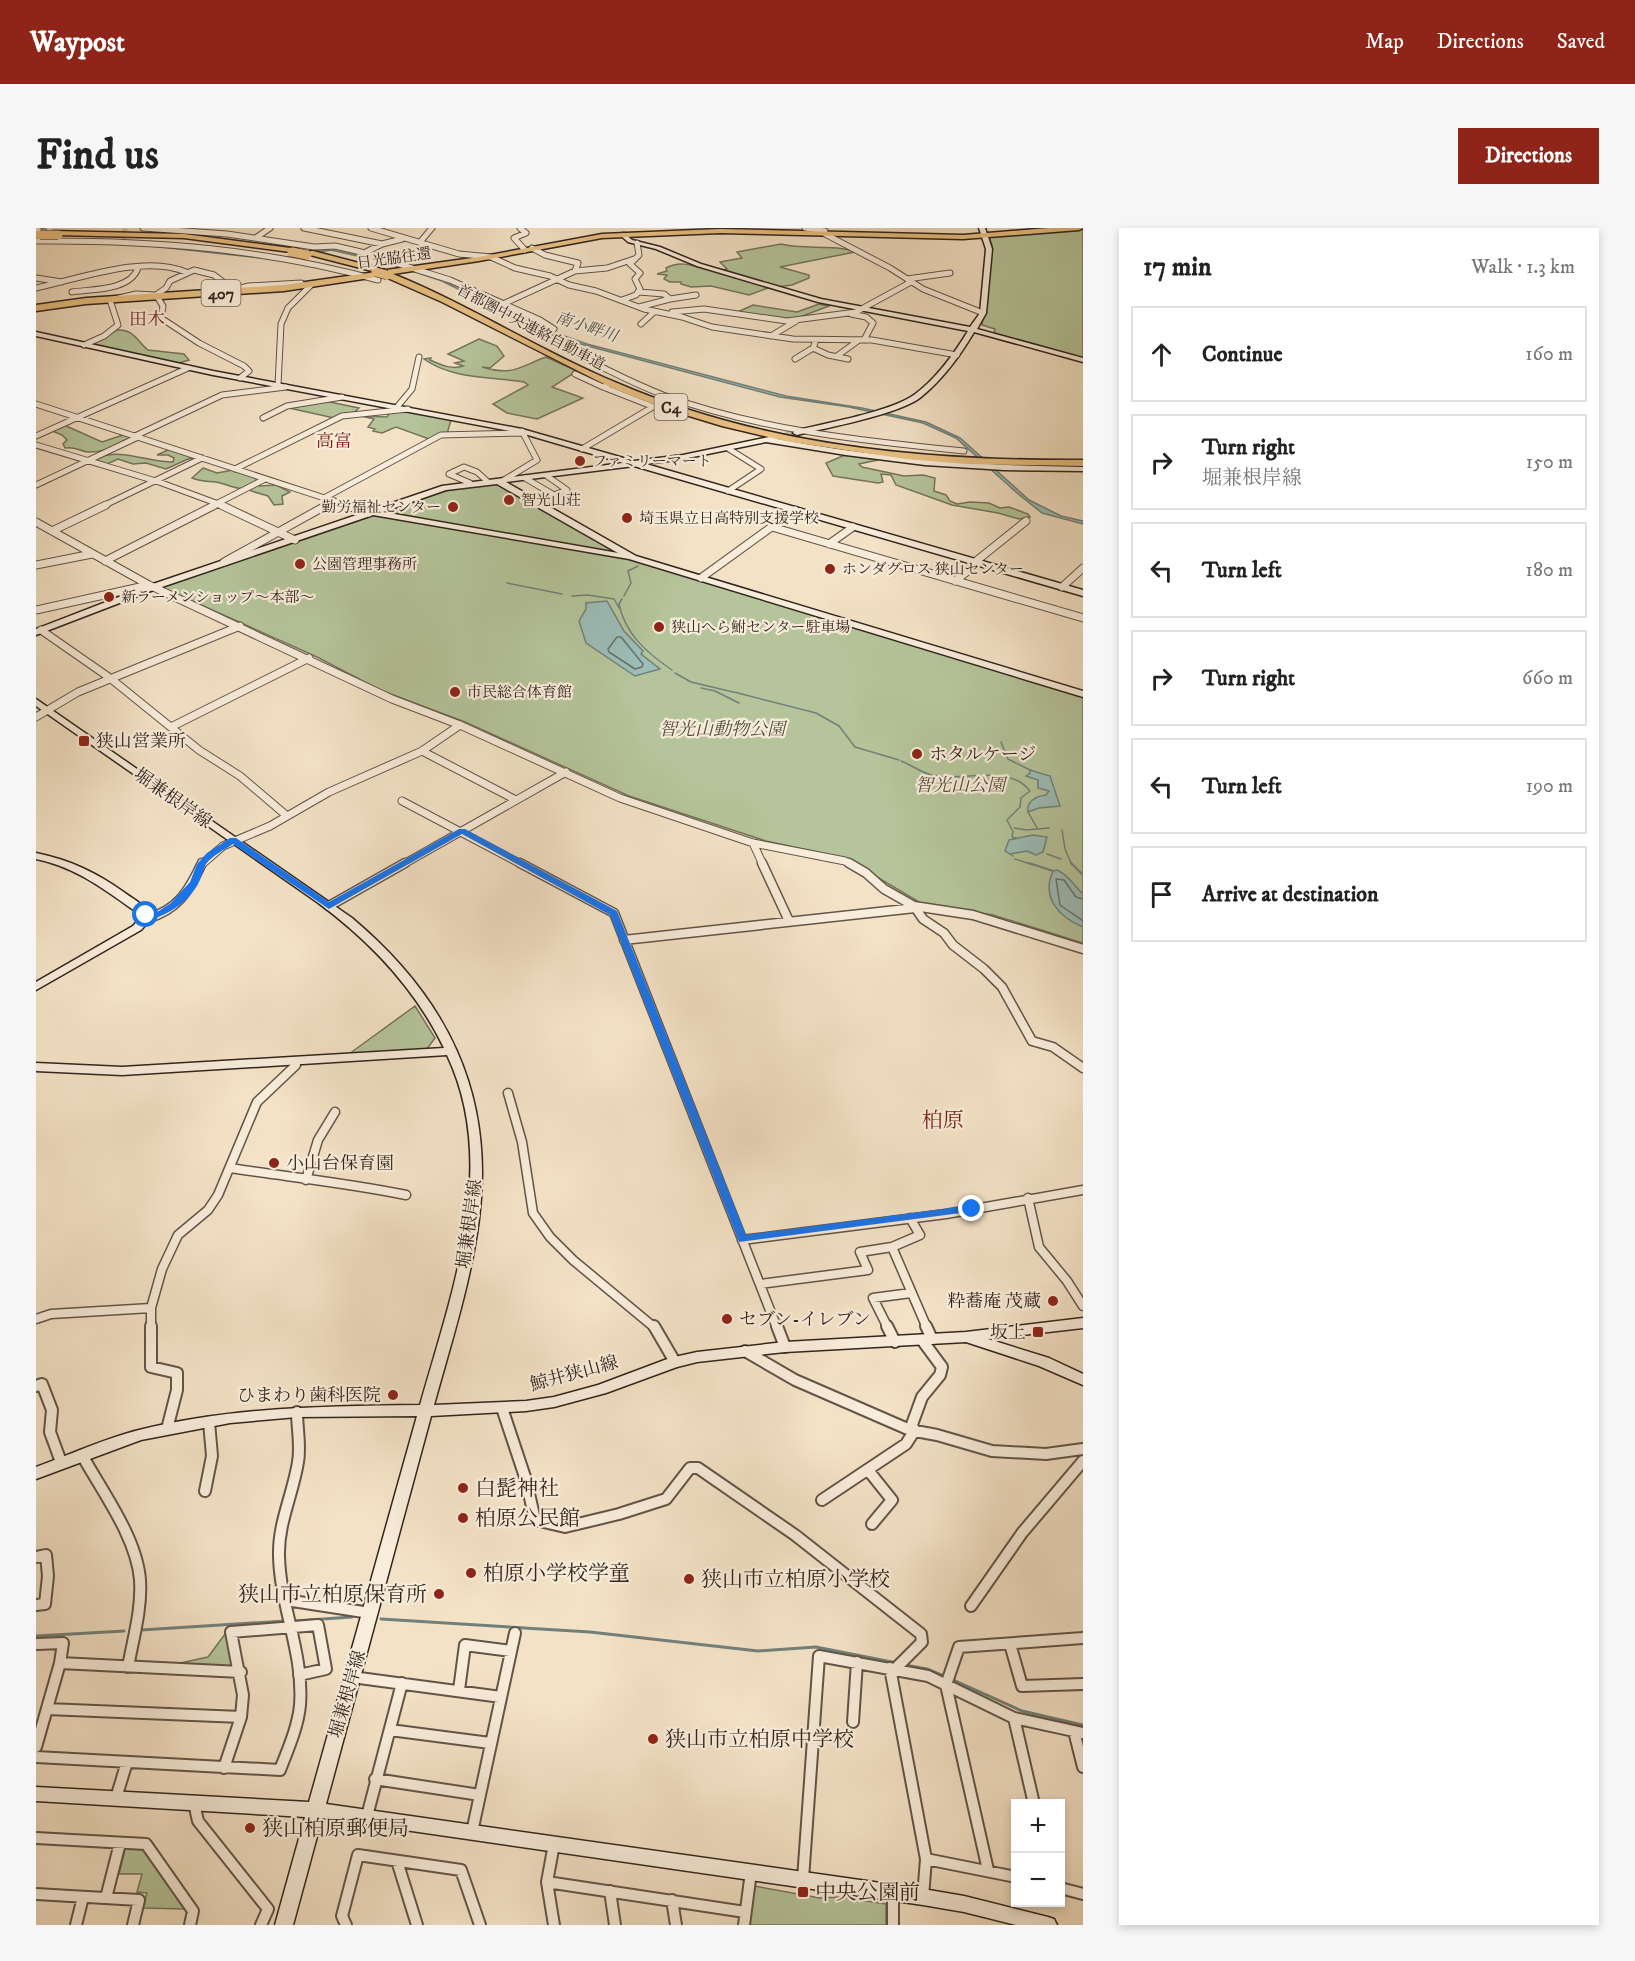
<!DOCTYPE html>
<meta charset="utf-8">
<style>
:root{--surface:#fff;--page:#f6f6f6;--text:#222;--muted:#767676;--line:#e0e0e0;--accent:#8f2418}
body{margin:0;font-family:"IM FELL DW Pica","Noto Serif JP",serif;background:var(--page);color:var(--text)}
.controls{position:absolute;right:18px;bottom:18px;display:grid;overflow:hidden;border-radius:0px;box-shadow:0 3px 9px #0003}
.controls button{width:54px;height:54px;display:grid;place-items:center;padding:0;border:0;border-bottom:2px solid var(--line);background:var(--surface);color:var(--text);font:30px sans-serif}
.stop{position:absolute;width:18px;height:18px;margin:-14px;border:4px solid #1a73e8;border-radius:50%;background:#fff}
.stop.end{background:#1a73e8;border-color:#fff;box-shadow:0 2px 6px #0008}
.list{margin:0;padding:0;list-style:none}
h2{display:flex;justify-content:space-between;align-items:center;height:78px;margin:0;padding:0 24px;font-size:26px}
h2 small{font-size:20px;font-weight:400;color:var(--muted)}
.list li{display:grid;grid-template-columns:39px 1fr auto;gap:18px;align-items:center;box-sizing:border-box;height:96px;margin:0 12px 12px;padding:0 12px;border:2px solid var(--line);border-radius:0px}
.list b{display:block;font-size:22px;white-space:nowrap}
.list p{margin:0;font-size:20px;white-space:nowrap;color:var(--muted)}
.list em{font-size:20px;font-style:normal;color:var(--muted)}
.icon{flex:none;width:33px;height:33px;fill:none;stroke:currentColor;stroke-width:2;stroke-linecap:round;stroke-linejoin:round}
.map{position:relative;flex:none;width:1047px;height:1697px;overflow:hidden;border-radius:0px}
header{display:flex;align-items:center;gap:36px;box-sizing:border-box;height:84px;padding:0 30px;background:var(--accent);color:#fff}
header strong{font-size:28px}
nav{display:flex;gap:33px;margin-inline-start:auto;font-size:21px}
.intro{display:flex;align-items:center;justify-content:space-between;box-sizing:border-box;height:144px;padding:0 36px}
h1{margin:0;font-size:42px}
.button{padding:15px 27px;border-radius:0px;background:var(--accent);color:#fff;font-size:21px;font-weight:700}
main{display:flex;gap:36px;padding:0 36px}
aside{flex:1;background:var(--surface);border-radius:0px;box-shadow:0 3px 9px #0003}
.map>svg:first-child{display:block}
</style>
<header>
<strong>Waypost</strong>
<nav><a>Map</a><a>Directions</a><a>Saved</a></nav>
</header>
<div class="intro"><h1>Find us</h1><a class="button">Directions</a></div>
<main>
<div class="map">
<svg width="1047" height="1697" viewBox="0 0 1047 1697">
<rect width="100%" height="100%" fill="#f4e2c6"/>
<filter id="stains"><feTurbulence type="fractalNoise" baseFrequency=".00333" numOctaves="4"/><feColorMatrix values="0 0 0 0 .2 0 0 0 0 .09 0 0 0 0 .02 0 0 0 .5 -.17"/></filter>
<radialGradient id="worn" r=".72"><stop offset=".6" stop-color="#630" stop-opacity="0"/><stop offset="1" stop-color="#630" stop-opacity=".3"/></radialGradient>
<path fill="#b5c49a" stroke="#74745c" stroke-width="1.5" d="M1047,1v129l-89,-25 1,-4 -13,-4 9,-63 1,-17 -3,-8z
M745,16c23,6 55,0 74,8l-75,15 29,8v3l-17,7 -24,3 -19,7 -38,-9 -20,1 -10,-3v-2h-11l-6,-3 3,-4 -10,-1 10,-3 -1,-3c23,-12 40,8 61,1l-7,-7 22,-4 -5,-6z
M783,76l10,2 -34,13 -60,-6 18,-8 44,7z
M81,102c17,-1 20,11 31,20l36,4 5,6 -10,3 -87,-19z
M443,111l18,7 7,10 -14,12 -8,-1c31,9 35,1 64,-10l31,14 -25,16 31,11 -46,21 -30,-6 -14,-9 35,-19 -4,-3c-32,-5 -73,-3 -100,-23l7,-1 -1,2c11,5 22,10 33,6l-8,-3 9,-2 -16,-7z
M289,173l34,7 -7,6 -18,4 -45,-10z
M369,183l42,7 4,2 -4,14 -18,5 -33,-12 -14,6 -9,-2 2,-2 -7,-2 6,-8 -13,-3 26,1 2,-3 -3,-1z
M28,197l38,17 21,-7 11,3c-16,7 -30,15 -46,14 -10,-1 -12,-6 -23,-4l-2,-4 4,-4 -5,-5 -10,-4z
M134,221l26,9 -8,1 -22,10 -20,-6 -13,1 -15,-5 -11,5 -13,-5c29,-12 50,3 79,3l1,-4 -6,-3h-11z
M809,227l33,5 -19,4 3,3 42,9 19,-1 12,3 -1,13 12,4 4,6 7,3 13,-2 19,1 11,5 9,-1 19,7 2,3 -11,2 -21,-6 -46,-8 -56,-20 -5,-10 -10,-1 2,8 -5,1 -45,-7 -7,-13z
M167,240l14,5 16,-3 23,8v5l3,3 17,-1 14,7 -8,4 1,8 -9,1 -6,-9 -17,-5 -1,-4c-15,4 -21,-3 -34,-5 -9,-1 -15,0 -24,-4z
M460,255l124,70 463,144v246l-90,-28 -69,-10 -79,-47 -79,-17 -137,-45 -164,-74 -85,-32 -63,-33 -156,-70 288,-97z
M379,778l20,32 -8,11 -78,5z
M192,1402l6,35 -4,4 -59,-4 37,-8z
M89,1621h19l42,60 -43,-1 4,-15 -10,-1 5,-18h-23z
M718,1658l66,12 21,-1 45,7v21h-137z"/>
<path fill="#9cbdb8" stroke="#72807a" stroke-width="1.5" d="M4,0h4l19,14 83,2 134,14 52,-10 63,15 52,18 100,49 40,14 199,52 76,12 64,14 34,16 69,62 32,16 22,5v3l-41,-11 -25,-20 -61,-55 -33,-15 -74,-16 -69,-10 -196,-52 -40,-13 -102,-51 -54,-18 -57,-13 -52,10 -137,-15 -81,-2z
M571,373l17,30 19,20 -2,3 19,15 -25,7 -49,-33 -7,-22 7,-12v-6z
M994,542l20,6 10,30 -21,2 -11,4c-2,-11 9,-16 18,-17l3,-4 -11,-3v-8l-12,-4 4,-3z
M997,607l14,2 -4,15 -7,3 -9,-4 -17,3 -5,-3 4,-11z
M1021,642c13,6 16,15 26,24v33c-24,-10 -42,-29 -30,-56z"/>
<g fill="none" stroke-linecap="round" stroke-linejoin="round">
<path stroke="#67716b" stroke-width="1.5" d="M581,409h4l22,27 -1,3 -7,2 -26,-17 -1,-3z
M1047,671l-7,-2 -12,-17 -8,-1 4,26 23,16"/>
<path stroke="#72807a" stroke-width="1.5" d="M471,355l55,11
M536,368l16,-1 26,4 5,9
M588,368l7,-13 -3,-12 10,-5
M586,371l-3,5c6,30 28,49 53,66
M639,445l16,9 42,10
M665,460l14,3 24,12
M698,464l82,21 23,13 16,21 44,13
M965,514l7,17 22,11
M865,533c10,4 20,11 30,14 31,8 76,-13 99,16l-9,7 -1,9 -13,13 5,10
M992,584l9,16
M978,600l12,2 23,-2
M1026,602l3,19 7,16
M977,603l-1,6 4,1
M974,626l3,2
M1011,626l14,5
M979,631l18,6"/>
<path stroke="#72807a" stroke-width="2" d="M993,635l24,8
M1035,635l12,12"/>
<path stroke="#72807a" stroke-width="3" d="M345,1391l209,13 168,19 58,-4 81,16
M258,1393l58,-4
M105,1402l144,-9
M0,1408l88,-5
M869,1437l22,4 19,8
M915,1451l71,32 61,14"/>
<path stroke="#cdbca4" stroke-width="5" stroke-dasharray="5 2" stroke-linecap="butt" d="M88,11l1,-10"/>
<path stroke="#cdbca4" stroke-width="8" stroke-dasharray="8 4" stroke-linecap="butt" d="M738,210l23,-5"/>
<g stroke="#625448" stroke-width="7">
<path id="street-far3" d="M0,0l11,10
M107,0l84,6 87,13 21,-1 26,6 89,28 90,40 14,9 -7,7 1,3c38,20 75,40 115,56 96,35 200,46 301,56
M268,0l78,16
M335,0l88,26 32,3 24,11 35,8 19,9 27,6 48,18 38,8 30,10 81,12 79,1 85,15
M484,0l6,5 -12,5 11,12
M769,0l20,3
M789,6l65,34 33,21 60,24
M221,9l13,-9
M0,13c117,-1 229,8 342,39
M385,13l11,-13
M496,20l13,7 33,8 -3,8
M328,25l18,-9 20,-5
M0,50l26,4
M871,51l43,-6
M0,60c42,-9 109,-34 150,-16
M196,61l-18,-14 -20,-5 -24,11 -4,7 -10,7 7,11 -2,12 38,25 45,23 5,5 -9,7
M191,63l22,-5 52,-3
M36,64c20,-3 58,-1 66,-24
M603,64l25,2 6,5 -31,8
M634,71l26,-4
M586,72l14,-5 4,-6 -5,-10 5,-6 -10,-9 9,-9 -2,-12
M467,76l72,-33 32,-3 27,-9
M636,84l32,-3 83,12 69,-9 55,-30
M815,86l15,3 7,6 -9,17
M605,96l13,-12
M735,108l25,-15
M48,117l20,-9 14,-11 -8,-25 26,-6 20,1
M777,120l15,7 20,4
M801,128l22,-16
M759,131l18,-11 2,-5
M539,146l28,13
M242,157l3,-61 7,-16 24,-24
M571,158l-4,1 74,29
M0,176l313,102
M361,179l15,-18 7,-32
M227,190l24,-12 55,-9
M0,208l152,-68
M99,208l87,-41 64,-8
M0,217l123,37 65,24
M546,221l69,-41
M199,241l107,-53 66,-7
M489,250l29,17 13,-5 -20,-14
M468,252l33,-20 -15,-29
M434,255l-21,-9 15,-7 13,5 11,10
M0,257l102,-48
M692,263l33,-22 -32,-20
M288,270l117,-63 82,-2
M67,278l99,-48
M176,278l53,-27
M288,278l10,-5"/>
</g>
<g stroke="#625448" stroke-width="9">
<path id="street-far2" d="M185,277l74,35
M308,277l25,8
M0,294l113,63 243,114 68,26 160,73 133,45 92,18 7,4
M736,299l311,91
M16,303l54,-26
M793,316l24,-17
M69,333l110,-56
M188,334l103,-57
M939,334l51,-41
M0,337l56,-11
M665,350l94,-68
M919,353l23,-18
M1026,359l21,-19
M0,382l113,-25
M5,402l69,48 89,72 41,26 47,40
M0,489l42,-25 162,-66
M135,499l138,-69
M386,523l94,49
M366,573l121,64
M717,615l10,22
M165,637l22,-19 47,-20 59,-34 93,-41 38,-26
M366,637l164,-93"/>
</g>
<g stroke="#625448" stroke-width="11">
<path id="street-far1" d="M484,635l94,50 163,415
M726,635l27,58
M813,635l17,10 18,16 30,17 59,9 110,34
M293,678l76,-43
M878,678l9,13 21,14 9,12 31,24 18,18 30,54 21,6 30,21
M110,691c32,-9 43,-28 56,-56
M588,712l291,-32
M472,865l14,49 11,71 17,24 23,23 82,68
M194,940c59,9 118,15 176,27
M270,952l12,-40 17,-28
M992,970l11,49 28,34 16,25
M706,1012l204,-26 137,-24
M856,1019l35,81
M724,1056l108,-14 -8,-18 32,-5 28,-12 -10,-17
M0,1091l15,-5 100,-6
M115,1100v-20l11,-39 16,-34 30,-25 10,-15 39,-93 39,-37v-4
M852,1100l-15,-30 38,-5"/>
</g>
<g stroke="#625448" stroke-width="14">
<path id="street" d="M115,1098v41l26,6v17l-10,39
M618,1098l21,36
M741,1098l8,21
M851,1098l8,16
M890,1098l6,13
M709,1123l50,29 115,50 27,5 55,16 54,3 37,-5
M0,1158l6,-2 10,26 -2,22 11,30
M466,1180l24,72 9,40 30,7 54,-13 47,-15 24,-31h8l97,67 126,99 1,8 -26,26
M874,1202l12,-33 18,-22 2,-8 -20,-27
M46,1227c20,36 55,83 58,125 2,29 -7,59 -12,87
M832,1242l24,30 -20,24
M169,1263l7,-35 -3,-34
M786,1272l84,-56 9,-14
M0,1329l10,-2 2,21 -3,28 -9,1
M250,1372l84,13
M935,1378l51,-73 61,-72
M0,1416l27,-1 -3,20 -24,84
M974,1416l12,42 61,-2
M24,1435l181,9
M854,1440l36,191 -3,38
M316,1449l149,20
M423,1462l6,-45 46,6
M11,1481l194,8
M978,1490l20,86
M817,1494l4,-60
M354,1502l100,13
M1038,1503l9,36
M0,1529l244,13c8,-21 18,-43 20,-65 4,-51 -20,-99 -21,-149 -1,-33 14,-62 19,-94 3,-16 -1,-34 -1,-50
M188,1540l17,-51 2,-22 -12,-63 87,-7 8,44 -27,6
M339,1551l105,16
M80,1570l11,-36
M158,1575l4,18 70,88 -7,16
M331,1588l35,-133
M436,1604l43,-199
M0,1610l110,6 47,67 -3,14
M518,1616l-7,38 7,43
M890,1631l90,18
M361,1633l20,64
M952,1642l-42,-185 13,-38 124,-9
M767,1651l16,-223 109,20 86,42 69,15
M511,1654l198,30
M1024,1660l23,6
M574,1663l5,34
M857,1664v33
M0,1666l103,6 -6,25
M70,1670l14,-55
M636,1672l4,25
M40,1697l7,-28
M310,1697l-4,-9 16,-61 103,15 19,55
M708,1697l7,-53"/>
</g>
<g stroke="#32251e" stroke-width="3">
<path id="secondary" d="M943,0h6l7,21 -6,64 -9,16 106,29v4l-109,-30c-14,24 -31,47 -53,65 -21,17 -95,31 -124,38l-4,-2 1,-2c31,-8 96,-19 120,-36 22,-16 40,-41 54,-64l-150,-29 -121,-36 -41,-17 -28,-7 -9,-8 5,-1 8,7 28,7 41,17 120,35 149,28 10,-14 6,-64z
M0,104l177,39 309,58 112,32 49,-6 91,-19h3v3c101,19 203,27 306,28v4l-79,-1 -79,-5 -79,-10 -80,-13 -83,17 -37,5 437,126v6l-449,-130 -128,16 130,74 447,135v6l-454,-138 -256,-44 -217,74 -120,46v-6l114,-44 292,-99 181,-23 -102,-30 -308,-58 -177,-39zM461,256l121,69 -235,-41 63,-22z
M0,471l316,219c95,80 143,176 127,301 -8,63 -28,124 -45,186l92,-4 28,-4 44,-12 72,-27 27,-6 88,-10 181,-10 117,-14v10l-95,11 61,19 34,16v11l-44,-19 -73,-24 -181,10 -88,10 -20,5 -71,26 -52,14 -28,4 -95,5 -105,388 597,85 41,7 84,21 6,2 3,6h-41l-52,-13 -41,-7 -601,-87 -29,107h-18l30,-108 -269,-16v-14l273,15 108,-386 -120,1 -67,6 -89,17 -105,39v-12c33,-12 70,-29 103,-37 92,-23 187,-24 281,-25 31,-110 80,-239 27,-350l-325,20 -86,-4v-8l86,4 322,-19c-29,-60 -74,-107 -127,-146l-281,-196z
M0,625c35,7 61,20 89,40 11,8 22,13 26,26l-10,11 -105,60v-8l97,-56 7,-8 -2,-5c-33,-23 -62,-46 -102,-54z"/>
</g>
<g stroke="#32251e" stroke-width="3">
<path id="highway" d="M1012,0h35l-4,2 -116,9 -243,-6 -118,5 -123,23 -86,13c77,31 147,77 224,109 146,63 308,78 466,77v6l-117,-2 -60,-5 -121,-18 -63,-15 -56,-17 -54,-21 -170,-86 -59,-26 -99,15 -198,13 -50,7v-6l50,-7 198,-13 92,-13 -66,-17v-4h3l73,19 93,-13 123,-23 118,-5 243,6z
M17,3l131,3 114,15 4,2 -4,2 -114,-15 -128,-3h-3z"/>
</g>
<use href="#street-far3" stroke="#f8ecda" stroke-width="5"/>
<use href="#street-far2" stroke="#f8ecda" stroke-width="7"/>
<use href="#street-far1" stroke="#f8ecda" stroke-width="8"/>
<use href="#street" stroke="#f8ecda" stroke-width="10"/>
<use href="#secondary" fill="#f8ecda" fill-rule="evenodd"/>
<use href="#highway" fill="#eac183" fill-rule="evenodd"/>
<g stroke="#32251e" stroke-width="10" stroke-linecap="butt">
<path id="highway-bridge" d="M4,7h18
M256,24l15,3
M340,44l11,3"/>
</g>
<use href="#highway-bridge" stroke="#eac183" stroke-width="9"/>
</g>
<path fill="#1a73e8" d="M423,601h6l152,82 129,324 226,-30 6,4 -2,2 -237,31 -129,-327 -148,-81 -133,75 -96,-65c-9,6 -20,11 -27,20 -3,5 -4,12 -7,18 -10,20 -32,34 -53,39l-4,-2 1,-6 11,1 17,-11 19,-21 7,-18 10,-11 23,-15h6l93,64z"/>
<g fill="#8f2418" stroke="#f8ecda" stroke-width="2">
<circle cx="544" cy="233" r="6"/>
<circle cx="473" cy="272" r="6"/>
<circle cx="417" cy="279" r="6"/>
<circle cx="591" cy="290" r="6"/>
<circle cx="264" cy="336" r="6"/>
<circle cx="794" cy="341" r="6"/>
<circle cx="73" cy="369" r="6"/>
<circle cx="623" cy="399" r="6"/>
<circle cx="419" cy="464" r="6"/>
<rect x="42" y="507" width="12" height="12" rx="3"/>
<circle cx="881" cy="526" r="6"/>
<circle cx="238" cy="935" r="6"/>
<circle cx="1017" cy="1073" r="6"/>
<circle cx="691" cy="1091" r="6"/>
<rect x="996" y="1098" width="12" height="12" rx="3"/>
<circle cx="357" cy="1167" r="6"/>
<circle cx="427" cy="1260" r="6"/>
<circle cx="427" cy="1290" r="6"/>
<circle cx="435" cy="1345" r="6"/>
<circle cx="653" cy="1351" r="6"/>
<circle cx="403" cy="1366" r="6"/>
<circle cx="617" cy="1511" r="6"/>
<circle cx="214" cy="1600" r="6"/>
<rect x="761" y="1658" width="12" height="12" rx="3"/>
</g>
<g text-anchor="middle" stroke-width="4.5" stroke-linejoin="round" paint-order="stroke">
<g font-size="15" fill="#32251e" stroke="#f8ecda">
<text transform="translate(358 30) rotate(-8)" y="5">日光脇往還</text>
<text transform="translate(495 99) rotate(28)" y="5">首都圏中央連絡自動車道</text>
</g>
<g font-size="15" fill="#32251e" stroke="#f8ecda" text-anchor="start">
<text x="556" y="238">ファミリーマート</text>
<text x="485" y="277">智光山荘</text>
<text x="405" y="284" text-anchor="end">勤労福祉センター</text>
<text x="603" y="295">埼玉県立日高特別支援学校</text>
<text x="276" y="341">公園管理事務所</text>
<text x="806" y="346">ホンダグロス 狭山センター</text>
<text x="85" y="374">新ラーメンショップ～本部～</text>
<text x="635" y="404">狭山へら鮒センター駐車場</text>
<text x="431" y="469">市民総合体育館</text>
</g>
<g fill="#f8ecda" stroke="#6d6156" stroke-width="1.5">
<rect x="165.5" y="52" width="39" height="26" rx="4.5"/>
<rect x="618.5" y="166" width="33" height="26" rx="4.5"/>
</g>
<g font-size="16" font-weight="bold" fill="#32251e">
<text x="185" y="71">407</text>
<text x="635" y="185">C4</text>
</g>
<g font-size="16" font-style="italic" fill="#52534c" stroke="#f8ecda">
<text transform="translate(551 98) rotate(18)" y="6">南小畔川</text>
</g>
<g font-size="18" fill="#7a1f14" stroke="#f8ecda">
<text x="111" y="97">田木</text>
<text x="298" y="219">高富</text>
</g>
<g font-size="18" font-style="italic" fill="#534d3d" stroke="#f8ecda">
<text x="686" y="507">智光山動物公園</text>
<text x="924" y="563">智光山公園</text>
</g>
<g font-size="18" fill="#32251e" stroke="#f8ecda" text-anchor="start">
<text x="60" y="519">狭山営業所</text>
<text x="893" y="532">ホタルケージ</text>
<text x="250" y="941">小山台保育園</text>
<text x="1005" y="1079" text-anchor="end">粋蕎庵 茂蔵</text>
<text x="703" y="1097">セブン-イレブン</text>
<text x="990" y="1110" text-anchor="end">坂上</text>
<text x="345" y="1173" text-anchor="end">ひまわり歯科医院</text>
</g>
<g font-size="18" fill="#32251e" stroke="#f8ecda">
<text transform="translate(137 570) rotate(35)" y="6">堀兼根岸線</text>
<text transform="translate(433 996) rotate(-82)" y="6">堀兼根岸線</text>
<text transform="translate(538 1145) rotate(-15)" y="6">鯨井狭山線</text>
<text transform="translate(311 1466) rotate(-74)" y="6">堀兼根岸線</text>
</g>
<g font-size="21" fill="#7a1f14" stroke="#f8ecda">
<text x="907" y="899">柏原</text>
</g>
<g font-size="21" fill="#32251e" stroke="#f8ecda" text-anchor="start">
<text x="439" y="1267">白髭神社</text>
<text x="439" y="1297">柏原公民館</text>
<text x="447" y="1352">柏原小学校学童</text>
<text x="665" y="1358">狭山市立柏原小学校</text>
<text x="391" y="1373" text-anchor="end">狭山市立柏原保育所</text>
<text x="629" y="1518">狭山市立柏原中学校</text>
<text x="226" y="1607">狭山柏原郵便局</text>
<text x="779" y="1671">中央公園前</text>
</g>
</g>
<rect width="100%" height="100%" filter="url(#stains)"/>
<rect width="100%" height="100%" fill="url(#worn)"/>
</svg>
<div class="controls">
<button>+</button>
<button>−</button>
</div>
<div class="stop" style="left:110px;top:687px"></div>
<div class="stop end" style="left:936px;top:981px"></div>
</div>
<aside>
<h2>17 min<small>Walk · 1.3 km</small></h2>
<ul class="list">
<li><svg class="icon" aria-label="ahead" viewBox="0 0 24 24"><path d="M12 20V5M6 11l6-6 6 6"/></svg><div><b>Continue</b></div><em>160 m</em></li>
<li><svg class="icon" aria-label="right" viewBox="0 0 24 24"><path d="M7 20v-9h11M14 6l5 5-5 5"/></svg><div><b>Turn right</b><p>堀兼根岸線</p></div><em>150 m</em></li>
<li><svg class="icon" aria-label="left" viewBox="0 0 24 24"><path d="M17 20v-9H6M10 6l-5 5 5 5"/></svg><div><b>Turn left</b></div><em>180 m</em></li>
<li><svg class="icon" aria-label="right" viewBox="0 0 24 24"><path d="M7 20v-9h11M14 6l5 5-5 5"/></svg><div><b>Turn right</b></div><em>660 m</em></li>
<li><svg class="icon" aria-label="left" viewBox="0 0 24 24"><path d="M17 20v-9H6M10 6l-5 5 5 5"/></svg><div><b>Turn left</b></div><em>190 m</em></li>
<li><svg class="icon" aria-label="arrive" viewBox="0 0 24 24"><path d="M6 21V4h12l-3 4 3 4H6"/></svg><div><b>Arrive at destination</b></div></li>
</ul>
</aside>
</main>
